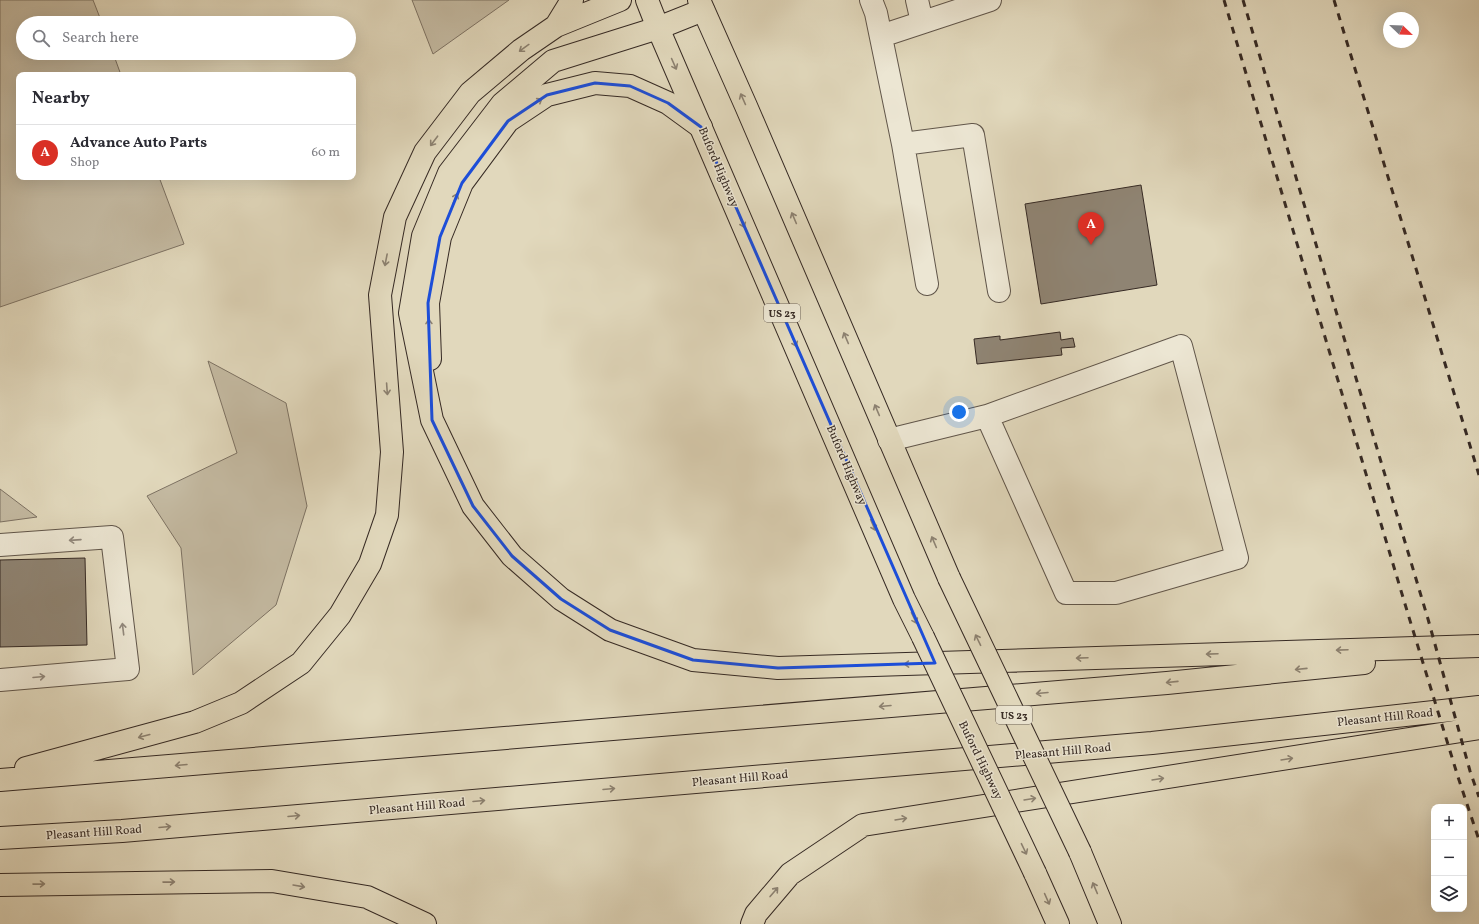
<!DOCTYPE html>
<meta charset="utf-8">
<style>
:root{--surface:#fff;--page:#f2f2f3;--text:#2b2b33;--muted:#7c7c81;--line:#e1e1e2;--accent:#d93025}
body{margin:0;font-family:Vollkorn,serif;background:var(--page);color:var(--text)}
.controls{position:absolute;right:12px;bottom:12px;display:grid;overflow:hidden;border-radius:8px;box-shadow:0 4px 16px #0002}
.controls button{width:36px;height:36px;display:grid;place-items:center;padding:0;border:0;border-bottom:1px solid var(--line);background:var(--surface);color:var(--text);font:20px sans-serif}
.compass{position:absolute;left:1383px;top:12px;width:36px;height:36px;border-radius:50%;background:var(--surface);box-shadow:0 4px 16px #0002;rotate:113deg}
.you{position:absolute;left:959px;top:412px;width:14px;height:14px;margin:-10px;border:3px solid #fff;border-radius:50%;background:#1a73e8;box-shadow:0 0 0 6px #1a73e833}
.badge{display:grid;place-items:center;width:26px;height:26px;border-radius:50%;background:var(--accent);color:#fff;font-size:13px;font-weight:700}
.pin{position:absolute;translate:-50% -33px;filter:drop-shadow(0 1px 2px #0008)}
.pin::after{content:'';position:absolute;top:21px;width:14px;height:12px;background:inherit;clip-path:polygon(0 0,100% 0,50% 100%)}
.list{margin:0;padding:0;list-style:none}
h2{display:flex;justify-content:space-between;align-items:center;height:52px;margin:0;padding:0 16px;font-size:17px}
h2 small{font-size:13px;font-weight:400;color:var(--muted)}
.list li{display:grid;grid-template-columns:26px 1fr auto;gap:12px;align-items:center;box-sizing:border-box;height:56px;padding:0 16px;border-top:1px solid var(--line)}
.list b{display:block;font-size:15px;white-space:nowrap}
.list p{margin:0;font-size:13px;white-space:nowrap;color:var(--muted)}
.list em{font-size:13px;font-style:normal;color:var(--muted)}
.icon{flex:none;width:22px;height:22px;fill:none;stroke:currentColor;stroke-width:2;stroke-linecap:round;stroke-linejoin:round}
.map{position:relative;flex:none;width:1479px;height:924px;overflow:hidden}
.search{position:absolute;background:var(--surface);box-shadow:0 4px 16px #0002;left:16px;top:16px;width:340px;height:44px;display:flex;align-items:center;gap:10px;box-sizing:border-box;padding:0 14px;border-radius:22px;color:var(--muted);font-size:15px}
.panel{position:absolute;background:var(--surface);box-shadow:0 4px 16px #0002;left:16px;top:72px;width:340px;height:108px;border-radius:8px}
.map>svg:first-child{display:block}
</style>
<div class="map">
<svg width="1479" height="924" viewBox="0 0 1479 924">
<rect width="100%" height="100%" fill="#e1d8bc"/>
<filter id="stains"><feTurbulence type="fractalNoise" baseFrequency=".005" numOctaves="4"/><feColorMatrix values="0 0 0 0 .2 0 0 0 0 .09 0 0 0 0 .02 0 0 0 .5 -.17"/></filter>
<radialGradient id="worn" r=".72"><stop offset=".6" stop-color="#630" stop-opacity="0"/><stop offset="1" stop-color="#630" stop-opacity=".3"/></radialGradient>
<path fill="#c4baa2" stroke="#7d7263" d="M0,0h93l9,23h-79v30h90l8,22h-102v102h140l25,67 -184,63z
M412,0h97l-76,54z
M208,361l78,42 21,103 -31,99 -83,70 -12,-127 -34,-52 90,-43z
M0,489l37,28 -37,5z"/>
<path fill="#8f8473" stroke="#362a24" d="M1141,185l16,100 -116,19 -16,-100z
M1060,332l1,8 12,-2 2,9 -14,1 1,7 -85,9 -3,-25 26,-3v4z
M85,558l2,87 -87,2v-87z"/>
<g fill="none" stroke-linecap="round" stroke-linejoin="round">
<g stroke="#61564a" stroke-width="24">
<path id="minor" d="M871,0l5,13 27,131 24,140
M917,0l5,22
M881,36l109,-36
M903,144l70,-9 26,156
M889,440l98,-24 79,177h50l121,-35 -56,-212 -194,70
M0,545l112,-8 16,132 -128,11"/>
</g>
<g stroke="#362a24" stroke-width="24">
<path id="major" d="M647,0l11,28 246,571 19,38
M699,0l47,106 203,472
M1080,852l30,72
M1035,873l23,51"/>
</g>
<g stroke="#362a24" stroke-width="24">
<path id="highway" d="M703,10l-45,18 -105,33 -51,43 -53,69 -26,63 -13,77 22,107 41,86 39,50 49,43 49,31 83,30 85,8 701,-22
M556,26l16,-26
M430,359l-2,-56 12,-66 22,-54 46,-62 39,-26 48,-12 35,3 38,17 33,24
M26,768l169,-46 46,-19 60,-40 39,-48 30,-51 17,-49 5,-63 -12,-157 15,-78 30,-65 45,-59 51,-43 35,-24 64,-26
M0,780l1167,-97 197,-20
M0,838l122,-7 1030,-88 327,-36
M0,885l272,-4 95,16 58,27
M752,924l4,-10 34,-40 73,-49 616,-97"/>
</g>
<use href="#minor" stroke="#ece6d3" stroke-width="22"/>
<use href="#major" stroke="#e1d8bc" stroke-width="22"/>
<use href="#highway" stroke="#e1d8bc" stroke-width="22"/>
<path stroke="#362a24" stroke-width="3" stroke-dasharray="7 7" stroke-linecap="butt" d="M1224,0l184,614 50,163 21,63
M1243,0l185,619 42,152 9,26
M1334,0l145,475"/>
<g stroke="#362a24" stroke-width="24" stroke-linecap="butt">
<path id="major-bridge" d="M949,578l131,274
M923,637l112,236"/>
</g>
<use href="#major-bridge" stroke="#e1d8bc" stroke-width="22"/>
</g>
<defs><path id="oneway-shaft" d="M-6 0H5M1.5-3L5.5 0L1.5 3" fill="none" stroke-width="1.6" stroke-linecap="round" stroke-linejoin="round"/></defs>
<g stroke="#8c8170">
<use href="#oneway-shaft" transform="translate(524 48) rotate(144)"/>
<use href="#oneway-shaft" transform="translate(674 64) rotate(66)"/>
<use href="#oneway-shaft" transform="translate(743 99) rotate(-114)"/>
<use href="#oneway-shaft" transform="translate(537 102) rotate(-33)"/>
<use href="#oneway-shaft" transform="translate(434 141) rotate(127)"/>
<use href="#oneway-shaft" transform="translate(455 199) rotate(-68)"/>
<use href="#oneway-shaft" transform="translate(794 218) rotate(-113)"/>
<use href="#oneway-shaft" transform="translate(742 222) rotate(67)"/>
<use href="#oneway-shaft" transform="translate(386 260) rotate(101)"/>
<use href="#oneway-shaft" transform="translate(429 325) rotate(-92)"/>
<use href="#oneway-shaft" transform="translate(846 338) rotate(-113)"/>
<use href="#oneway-shaft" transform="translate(794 341) rotate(67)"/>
<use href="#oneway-shaft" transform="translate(387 389) rotate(86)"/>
<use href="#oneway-shaft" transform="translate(877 410) rotate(-113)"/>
<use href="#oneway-shaft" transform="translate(873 525) rotate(67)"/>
<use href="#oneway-shaft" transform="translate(934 542) rotate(-113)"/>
<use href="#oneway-shaft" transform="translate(914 618) rotate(65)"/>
<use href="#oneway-shaft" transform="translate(978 640) rotate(-116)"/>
<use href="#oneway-shaft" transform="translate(1342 650) rotate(178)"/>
<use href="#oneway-shaft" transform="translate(1212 654) rotate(178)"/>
<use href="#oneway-shaft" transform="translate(1082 658) rotate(178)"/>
<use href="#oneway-shaft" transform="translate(910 664) rotate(178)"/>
<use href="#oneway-shaft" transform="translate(1301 669) rotate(174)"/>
<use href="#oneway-shaft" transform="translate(1172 682) rotate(174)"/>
<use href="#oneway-shaft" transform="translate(1042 693) rotate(175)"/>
<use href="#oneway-shaft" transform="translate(885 706) rotate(175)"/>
<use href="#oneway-shaft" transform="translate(144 736) rotate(165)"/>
<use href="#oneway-shaft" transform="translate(1287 759) rotate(-9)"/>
<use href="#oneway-shaft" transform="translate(181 765) rotate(175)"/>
<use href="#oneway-shaft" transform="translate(1158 779) rotate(-9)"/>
<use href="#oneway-shaft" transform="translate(609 789) rotate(-5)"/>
<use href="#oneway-shaft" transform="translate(1030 799) rotate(-9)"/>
<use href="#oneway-shaft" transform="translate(479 801) rotate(-5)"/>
<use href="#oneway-shaft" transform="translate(294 816) rotate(-5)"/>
<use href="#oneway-shaft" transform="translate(901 819) rotate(-9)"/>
<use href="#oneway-shaft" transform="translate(165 827) rotate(-5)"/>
<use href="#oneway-shaft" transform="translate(1024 849) rotate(64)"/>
<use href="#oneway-shaft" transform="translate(169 882) rotate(-1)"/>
<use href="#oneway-shaft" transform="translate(39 884) rotate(-1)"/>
<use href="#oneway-shaft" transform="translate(299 886) rotate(10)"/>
<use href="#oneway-shaft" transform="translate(1095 888) rotate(-113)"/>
<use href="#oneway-shaft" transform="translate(774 892) rotate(-49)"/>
<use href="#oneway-shaft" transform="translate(1047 899) rotate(66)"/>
</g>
<g stroke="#91887c">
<use href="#oneway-shaft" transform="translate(75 540) rotate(176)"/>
<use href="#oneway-shaft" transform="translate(123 629) rotate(-97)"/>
<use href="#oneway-shaft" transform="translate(39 677) rotate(-5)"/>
</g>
<path fill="none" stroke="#1d4ed8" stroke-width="3" stroke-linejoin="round" d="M595,83l35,3 38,17 33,24 234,536 -157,5 -85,-8 -83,-30 -49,-31 -49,-43 -39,-50 -41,-86 -4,-117 12,-66 22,-54 46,-62 39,-26z"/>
<g text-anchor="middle" stroke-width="3" stroke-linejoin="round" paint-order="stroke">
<g fill="#ece6d3" stroke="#6d6258" stroke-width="1">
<rect x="764" y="304" width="36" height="18" rx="3"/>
<rect x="996" y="706" width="36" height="18" rx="3"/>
</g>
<g font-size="11" font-weight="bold" fill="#362a24">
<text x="782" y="317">US 23</text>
<text x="1014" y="719">US 23</text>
</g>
<g font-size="12" fill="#362a24" stroke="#ece6d3">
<text transform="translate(719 167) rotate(67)" y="4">Buford Highway</text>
<text transform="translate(847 465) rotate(67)" y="4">Buford Highway</text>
<text transform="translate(1385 717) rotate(-6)" y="4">Pleasant Hill Road</text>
<text transform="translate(1063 751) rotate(-5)" y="4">Pleasant Hill Road</text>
<text transform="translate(981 760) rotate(64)" y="4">Buford Highway</text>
<text transform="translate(740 778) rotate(-5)" y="4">Pleasant Hill Road</text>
<text transform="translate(417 806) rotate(-5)" y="4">Pleasant Hill Road</text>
<text transform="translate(94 832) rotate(-4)" y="4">Pleasant Hill Road</text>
</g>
</g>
<rect width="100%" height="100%" filter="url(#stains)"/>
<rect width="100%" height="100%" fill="url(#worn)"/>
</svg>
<div class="controls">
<button>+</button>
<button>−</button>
<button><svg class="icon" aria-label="layers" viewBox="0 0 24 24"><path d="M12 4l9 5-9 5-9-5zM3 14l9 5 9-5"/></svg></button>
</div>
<svg class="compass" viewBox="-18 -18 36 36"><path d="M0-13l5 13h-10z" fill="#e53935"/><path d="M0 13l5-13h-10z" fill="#7c7c81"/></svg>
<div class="you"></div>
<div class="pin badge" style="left:1091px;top:245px">A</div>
<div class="search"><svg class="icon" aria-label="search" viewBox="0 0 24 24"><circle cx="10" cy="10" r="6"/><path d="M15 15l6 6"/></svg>Search here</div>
<section class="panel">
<h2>Nearby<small></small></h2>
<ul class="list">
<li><span class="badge">A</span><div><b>Advance Auto Parts</b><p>Shop</p></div><em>60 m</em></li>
</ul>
</section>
</div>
